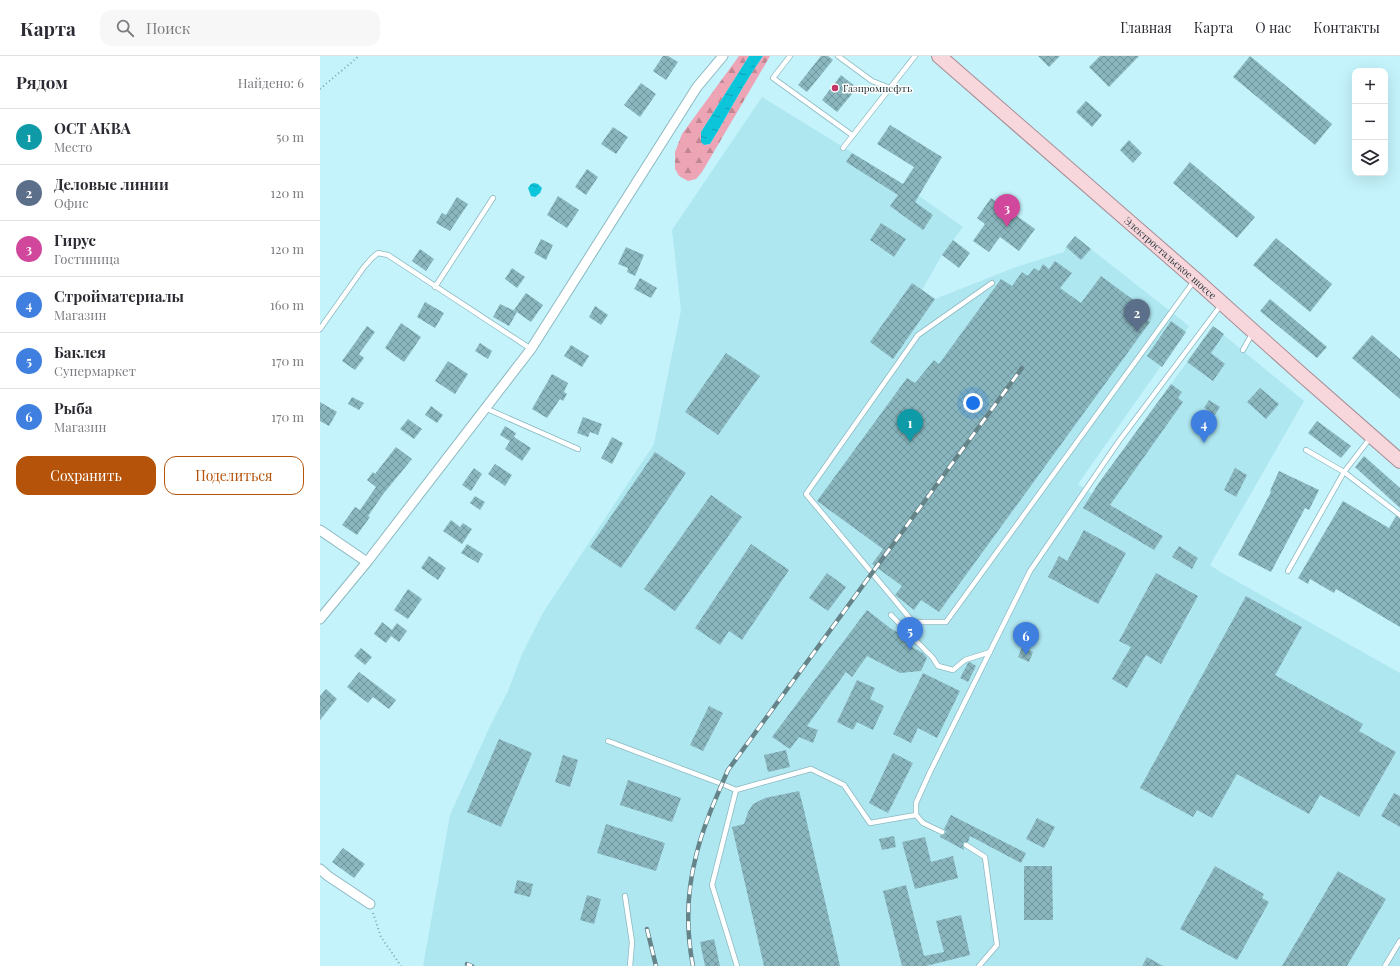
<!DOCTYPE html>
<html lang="ru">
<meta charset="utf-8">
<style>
:root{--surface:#fff;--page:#f7f7f7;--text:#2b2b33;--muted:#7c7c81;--line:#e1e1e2;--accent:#b45309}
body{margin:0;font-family:"Playfair Display",serif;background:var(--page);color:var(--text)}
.controls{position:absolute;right:12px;top:12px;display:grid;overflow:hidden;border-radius:8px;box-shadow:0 4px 16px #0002}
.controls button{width:36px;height:36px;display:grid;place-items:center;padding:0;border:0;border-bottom:1px solid var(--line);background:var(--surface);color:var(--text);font:20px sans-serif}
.you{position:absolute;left:653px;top:347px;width:14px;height:14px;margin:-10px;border:3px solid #fff;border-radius:50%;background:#1a73e8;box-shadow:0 0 0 6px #1a73e833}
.badge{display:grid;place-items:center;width:26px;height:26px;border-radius:50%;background:var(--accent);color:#fff;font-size:13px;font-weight:700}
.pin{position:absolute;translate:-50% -33px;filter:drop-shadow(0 1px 2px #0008)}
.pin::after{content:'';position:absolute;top:21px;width:14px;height:12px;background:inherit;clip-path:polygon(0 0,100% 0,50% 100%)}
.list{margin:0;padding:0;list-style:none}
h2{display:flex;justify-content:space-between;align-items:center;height:52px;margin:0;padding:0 16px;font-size:17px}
h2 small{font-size:13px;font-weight:400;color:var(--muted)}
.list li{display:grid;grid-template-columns:26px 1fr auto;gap:12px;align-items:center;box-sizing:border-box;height:56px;padding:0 16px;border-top:1px solid var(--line)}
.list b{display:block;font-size:15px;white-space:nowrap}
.list p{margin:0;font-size:13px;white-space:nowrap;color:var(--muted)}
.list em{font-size:13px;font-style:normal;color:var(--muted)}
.actions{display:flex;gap:8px;padding:12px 16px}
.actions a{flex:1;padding:9px 0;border:1px solid var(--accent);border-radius:12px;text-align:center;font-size:14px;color:var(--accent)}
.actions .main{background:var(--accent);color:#fff}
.icon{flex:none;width:22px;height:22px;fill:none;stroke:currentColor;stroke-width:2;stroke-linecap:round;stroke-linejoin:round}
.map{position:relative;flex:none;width:1080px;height:910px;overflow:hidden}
header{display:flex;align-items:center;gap:24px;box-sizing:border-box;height:56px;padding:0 20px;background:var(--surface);border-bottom:1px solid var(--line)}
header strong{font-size:19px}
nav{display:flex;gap:22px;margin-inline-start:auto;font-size:14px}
.search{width:280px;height:36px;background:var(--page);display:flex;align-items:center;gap:10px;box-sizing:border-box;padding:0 14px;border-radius:12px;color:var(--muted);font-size:15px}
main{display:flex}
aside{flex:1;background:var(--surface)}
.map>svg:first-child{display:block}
</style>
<header>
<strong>Карта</strong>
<div class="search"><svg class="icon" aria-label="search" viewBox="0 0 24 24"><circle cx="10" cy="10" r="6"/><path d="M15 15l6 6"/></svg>Поиск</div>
<nav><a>Главная</a><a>Карта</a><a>О нас</a><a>Контакты</a></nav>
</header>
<main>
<aside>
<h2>Рядом<small>Найдено: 6</small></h2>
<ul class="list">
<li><span class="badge" style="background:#0f9aa8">1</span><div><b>ОСТ АКВА</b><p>Место</p></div><em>50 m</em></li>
<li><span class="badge" style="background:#5c6f8a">2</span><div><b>Деловые линии</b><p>Офис</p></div><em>120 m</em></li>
<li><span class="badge" style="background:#d1479c">3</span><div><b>Гирус</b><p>Гостиница</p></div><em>120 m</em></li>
<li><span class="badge" style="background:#3f7fe0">4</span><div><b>Стройматериалы</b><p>Магазин</p></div><em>160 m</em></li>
<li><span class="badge" style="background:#3f7fe0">5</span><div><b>Баклея</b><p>Супермаркет</p></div><em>170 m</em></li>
<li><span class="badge" style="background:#3f7fe0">6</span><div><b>Рыба</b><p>Магазин</p></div><em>170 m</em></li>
</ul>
<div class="actions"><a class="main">Сохранить</a><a>Поделиться</a></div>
</aside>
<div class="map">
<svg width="1080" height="910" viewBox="0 0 1080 910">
<defs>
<pattern id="forest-firs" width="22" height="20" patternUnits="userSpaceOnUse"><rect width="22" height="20" fill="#eda4b4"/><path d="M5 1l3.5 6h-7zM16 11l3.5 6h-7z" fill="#c08693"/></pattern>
<pattern id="water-ripples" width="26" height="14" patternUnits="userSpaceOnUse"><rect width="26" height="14" fill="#0cc5db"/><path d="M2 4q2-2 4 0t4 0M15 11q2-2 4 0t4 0" fill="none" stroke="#0ca1b2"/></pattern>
<pattern id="building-cross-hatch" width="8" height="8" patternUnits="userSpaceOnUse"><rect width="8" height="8" fill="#8ab7bf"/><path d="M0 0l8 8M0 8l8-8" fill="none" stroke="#70969c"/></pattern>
</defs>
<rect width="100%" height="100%" fill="#c4f3fb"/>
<path fill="#afe7f1" d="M442,41l133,82 68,48 -21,28 -20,35 13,9 81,-32 48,-15 2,-5 15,13 10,-11 98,77 -111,158 14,10 121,-168 91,75 -94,164 12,8 178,100v293h-977l27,-151 40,-89 18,-35 14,-37 22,-43 110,-167 27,-134 -9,-80z"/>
<path fill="url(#forest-firs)" d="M419,0h10l-48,76 3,13 6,-1c18,-29 33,-60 53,-88h7l-68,116 -6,7 -8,2 -9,-5 -4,-7v-17l7,-18z"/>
<path fill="url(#water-ripples)" d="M429,0h14c-20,28 -35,59 -53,88l-6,1 -3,-3v-10z
M214,127l4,1 4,4 -2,5 -5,4 -4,-1 -3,-8 3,-4z"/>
<path fill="url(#building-cross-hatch)" d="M343,0h5l10,6 -12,18 -13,-9z
M501,0h7l5,4 -26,32 -9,-7z
M718,0h22l-11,11z
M780,0h39l-30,31 -20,-20z
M930,0l82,68 -17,21 -82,-68z
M521,19l16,13 -20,24 -15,-12z
M321,27l15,11 -16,23 -16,-12z
M766,45l16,14 -10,12 -16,-15z
M570,69l52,32 -27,45 18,13 -10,15 -33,-24 8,-11 -52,-33 6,-9 51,31 11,-17 -37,-23z
M293,71l15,10 -12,17 -15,-10z
M809,84l13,13 -9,10 -13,-13z
M870,106l65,55 -18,21 -64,-55z
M267,113l11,8 -12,18 -11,-8z
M238,140l21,14 -12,18 -20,-13z
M137,141l11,7 -18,27 -14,-8 6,-10 4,2z
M671,142l44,31 -16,22 -19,-14 -11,15 -16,-11 12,-17 -8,-6z
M561,167l25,16 -12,18 -24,-17z
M755,180l16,13 -10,11 -15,-13z
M956,182l56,46 -22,28 -57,-47z
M221,183l12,6 -7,15 -12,-7z
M633,184l17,13 -11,15 -17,-13z
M306,191l18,8 -9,21 -8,-4 1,-4 -10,-4z
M100,193l14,10 -8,12 -14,-10z
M735,205l17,12 -12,15 21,15 20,-27 46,34 -5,7 8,5 -211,290 -18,-12 -7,10 -19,-15 7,-9 -30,-22 11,-15 -66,-48 90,-123 8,5 19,-23 5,4 62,-85 11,7 10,-14 6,4 6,-8 5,3 4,-7 6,5z
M192,212l13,9 -8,11 -12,-9z
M320,222l17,10 -6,10 -17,-9z
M592,227l23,16 -42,60 -23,-17z
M206,237l17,12 -12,17 -17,-12z
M950,243l57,48 -10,11 -57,-47z
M105,246l19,11 -9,15 -18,-11z
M180,248l17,8 -8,14 -16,-9z
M275,250l13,9 -7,10 -12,-8z
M851,265l15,11 -24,35 -15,-11z
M81,267l20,14 -17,25 -19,-14z
M47,270l8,6 -16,22 5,4 -9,12 -13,-9z
M893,270l11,8 -13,19 14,11 -12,17 -26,-19z
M1052,279l28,24v40l-48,-41z
M160,287l12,8 -4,8 -13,-8z
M251,289l18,11 -7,11 -18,-11z
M406,297l34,23 -42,59 -33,-23z
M128,305l20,13 -13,20 -20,-13z
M232,318l16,9 -4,9 3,2 -4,7 -3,-2 -13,19 -15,-9z
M851,328l11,8 -4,6 5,4 -73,103 53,31 -9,14 -71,-42 15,-24z
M940,332l19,16 -13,15 -19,-17z
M32,341l12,6 -5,7 -11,-6z
M889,344l11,7 -5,8 -11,-7z
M0,346l17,10 -8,14 -9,-5z
M111,350l12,9 -6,8 -12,-8z
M263,361l19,7 -4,11 -8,-3 -2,5 -11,-4z
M88,363l14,10 -8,10 -14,-10z
M997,365l34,25 -10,12 -33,-25z
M185,370l11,7 -2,4 17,11 -9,13 -17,-12 5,-8 -10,-6z
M292,381l11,6 -11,21 -11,-6z
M76,391l16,12 -28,34 -16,23 2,1 -13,18 -15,-10 13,-18 5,3 16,-23 -9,-7 6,-8 2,2z
M335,396l31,21 -65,95 -31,-21z
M1044,400l36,32v20l-45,-41z
M175,408l17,11 -7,11 -17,-12z
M154,412l8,6 -11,17 -9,-6z
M915,412l12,7 -11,22 -12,-7z
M959,415l40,19 -10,20 -4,-2 -34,64 -33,-17 33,-63 -1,-1z
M391,439l31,22 -67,94 -31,-22z
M155,440l10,6 -5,8 -10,-7z
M1023,445l46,27 7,-12 4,3v108l-64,-38 -2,4 -24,-14 -2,5 -10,-6z
M131,464l9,7 3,-4 9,6 -10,15 -19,-13z
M764,474l42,23 -28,51 -50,-27 11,-21 8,5z
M147,488l16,10 -5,9 -17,-10z
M431,488l38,26 -47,70 -13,-9 -9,14 -25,-17z
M859,490l19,12 -6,11 -20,-12z
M109,500l17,12 -8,12 -17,-12z
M507,517l19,14 -18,24 -19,-13z
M836,517l42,23 -37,68 -15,-9 -19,33 -15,-9 19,-32 -12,-6z
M88,533l14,10 -14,20 -14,-9z
M926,540l56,31 -27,48 88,49 -4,7 37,21 -37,65 -39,-22 -11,19 -72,-40 -25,44 -15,-8 -4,7 -53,-29z
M547,554l23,18 19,11 -3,5 17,9 4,5 -6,13 -21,2 -33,-17 -15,21 -6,-5 -39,54 11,4 -5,13 -14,-6 -9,12 -18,-12z
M62,566l10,8 5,-7 10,8 -8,11 -8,-6 -5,7 -12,-9z
M702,591l11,5 -4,10 -11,-5z
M41,592l11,9 -7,8 -11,-9z
M650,606l6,4 -8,16 -8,-4 8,-15z
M39,616l37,28 -7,9 -16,-12 -5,6 -21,-16z
M603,617l37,18 -23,47 -19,-10 -7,15 -18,-9z
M537,624l18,8 -5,11 14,7 -11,24 -16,-8 -4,8 -16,-8z
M6,633l11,10 -17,21v-24z
M389,650l14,7 -20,38 -13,-6z
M179,683l33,14 -31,74 -34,-15z
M466,694l4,17 -22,5 -4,-17z
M573,697l20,10 -25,50 -19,-10z
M243,699l15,5 -8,27 -15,-5z
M308,724l53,18 -9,24 -52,-17z
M479,735l5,19 36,156h-76l-32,-139 12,-3 4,-12 5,-8 12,-6z
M1074,737l6,3v31l-19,-11z
M631,759l75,38 -5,10 -51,-27 -2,6h-3l-2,1 1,7 -24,-13 1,-2 4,-1 1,-3 -2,-2z
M717,762l18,9 -11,21 -18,-9z
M286,768l59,19 -9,28 -59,-18z
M574,780l2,11 -14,3 -3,-11z
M605,781l6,25 22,-6 5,22 -43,11 -13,-47z
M23,792l22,16 -11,14 -22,-16z
M704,810h28l1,54h-29z
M895,810l49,28 -2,4 7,4 -32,58 -57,-31z
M1018,815l48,28 -39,67h-65z
M197,824l16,4 -3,13 -16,-4z
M586,829l18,71 20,-4 -8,-31 25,-6 9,40 -44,11h-24l-19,-75z
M267,839l14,4 -7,25 -14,-4z
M394,883l6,27h-15l-5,-24z
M827,901l16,9h-21z"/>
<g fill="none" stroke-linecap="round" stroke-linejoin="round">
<g stroke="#8cb9c1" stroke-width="6">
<path id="lane" d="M470,0l-17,22 79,57
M518,0l34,25 18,7
M523,92l72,-92
M672,227l-74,52 -112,159 107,128h33l248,-341
M115,231l58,-89
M0,273l44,-62 8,-9 6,-5 10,2 143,94
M923,294l10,-18
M165,352l93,41
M986,394l38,22 56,43
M968,515l56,-99 27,-35
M571,559l42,43 5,8 15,4 12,-10 25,-8
M288,685l114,43 14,6
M622,776l-19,-9 -7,-8v-12l14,-31 100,-201 89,-130 102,-136
M646,789l19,12 12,88 -18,21
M305,840l7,46 -2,24
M417,910l-25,-81 24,-95 75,-21 33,16 26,38 46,-8
M1065,910l15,-25"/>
</g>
<g stroke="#8cb9c1" stroke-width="11">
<path id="street" d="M0,474l47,32
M0,563l47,-57 164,-213 166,-262 26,-31
M0,813l8,7 42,28"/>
</g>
<g stroke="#a88b93" stroke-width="16">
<g id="primary">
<path id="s1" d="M619,0l256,223 106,95 99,87"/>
</g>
</g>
<path stroke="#82a5ab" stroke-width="2" stroke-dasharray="1 3" stroke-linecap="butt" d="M0,33l39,-33
M53,857l8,24 20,29"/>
<use href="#lane" stroke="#fff" stroke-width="4.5"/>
<use href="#street" stroke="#fff" stroke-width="9"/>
<use href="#primary" stroke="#f7d6dc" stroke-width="14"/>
<g stroke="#658489" stroke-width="4.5">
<path id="rail" d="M327,873l9,37
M147,908l5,2
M373,910c-7,-36 -6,-75 3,-110 7,-30 20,-58 32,-86l294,-402"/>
</g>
<use href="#rail" stroke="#fff" stroke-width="3" stroke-dasharray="9" stroke-linecap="butt"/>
</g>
<circle fill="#c43665" stroke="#fff" stroke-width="1.5" cx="515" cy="32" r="4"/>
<g text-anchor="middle" stroke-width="3" stroke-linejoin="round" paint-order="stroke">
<g font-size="10" fill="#213437" stroke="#fff" text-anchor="start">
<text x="523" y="36">Газпромнефть</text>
</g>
<g font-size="10" fill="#213437" stroke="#fff">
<text dy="4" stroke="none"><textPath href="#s1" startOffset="307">Электростальское шоссе</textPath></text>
</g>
</g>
</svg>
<div class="controls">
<button>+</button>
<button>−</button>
<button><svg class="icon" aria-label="layers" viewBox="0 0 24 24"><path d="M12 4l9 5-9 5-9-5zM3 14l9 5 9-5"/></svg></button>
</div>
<div class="you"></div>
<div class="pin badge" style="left:590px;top:386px;background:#0f9aa8">1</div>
<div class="pin badge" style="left:817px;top:276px;background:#5c6f8a">2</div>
<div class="pin badge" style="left:687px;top:171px;background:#d1479c">3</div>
<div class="pin badge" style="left:884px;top:387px;background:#3f7fe0">4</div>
<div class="pin badge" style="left:590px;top:594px;background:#3f7fe0">5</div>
<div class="pin badge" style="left:706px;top:599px;background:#3f7fe0">6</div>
</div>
</main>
